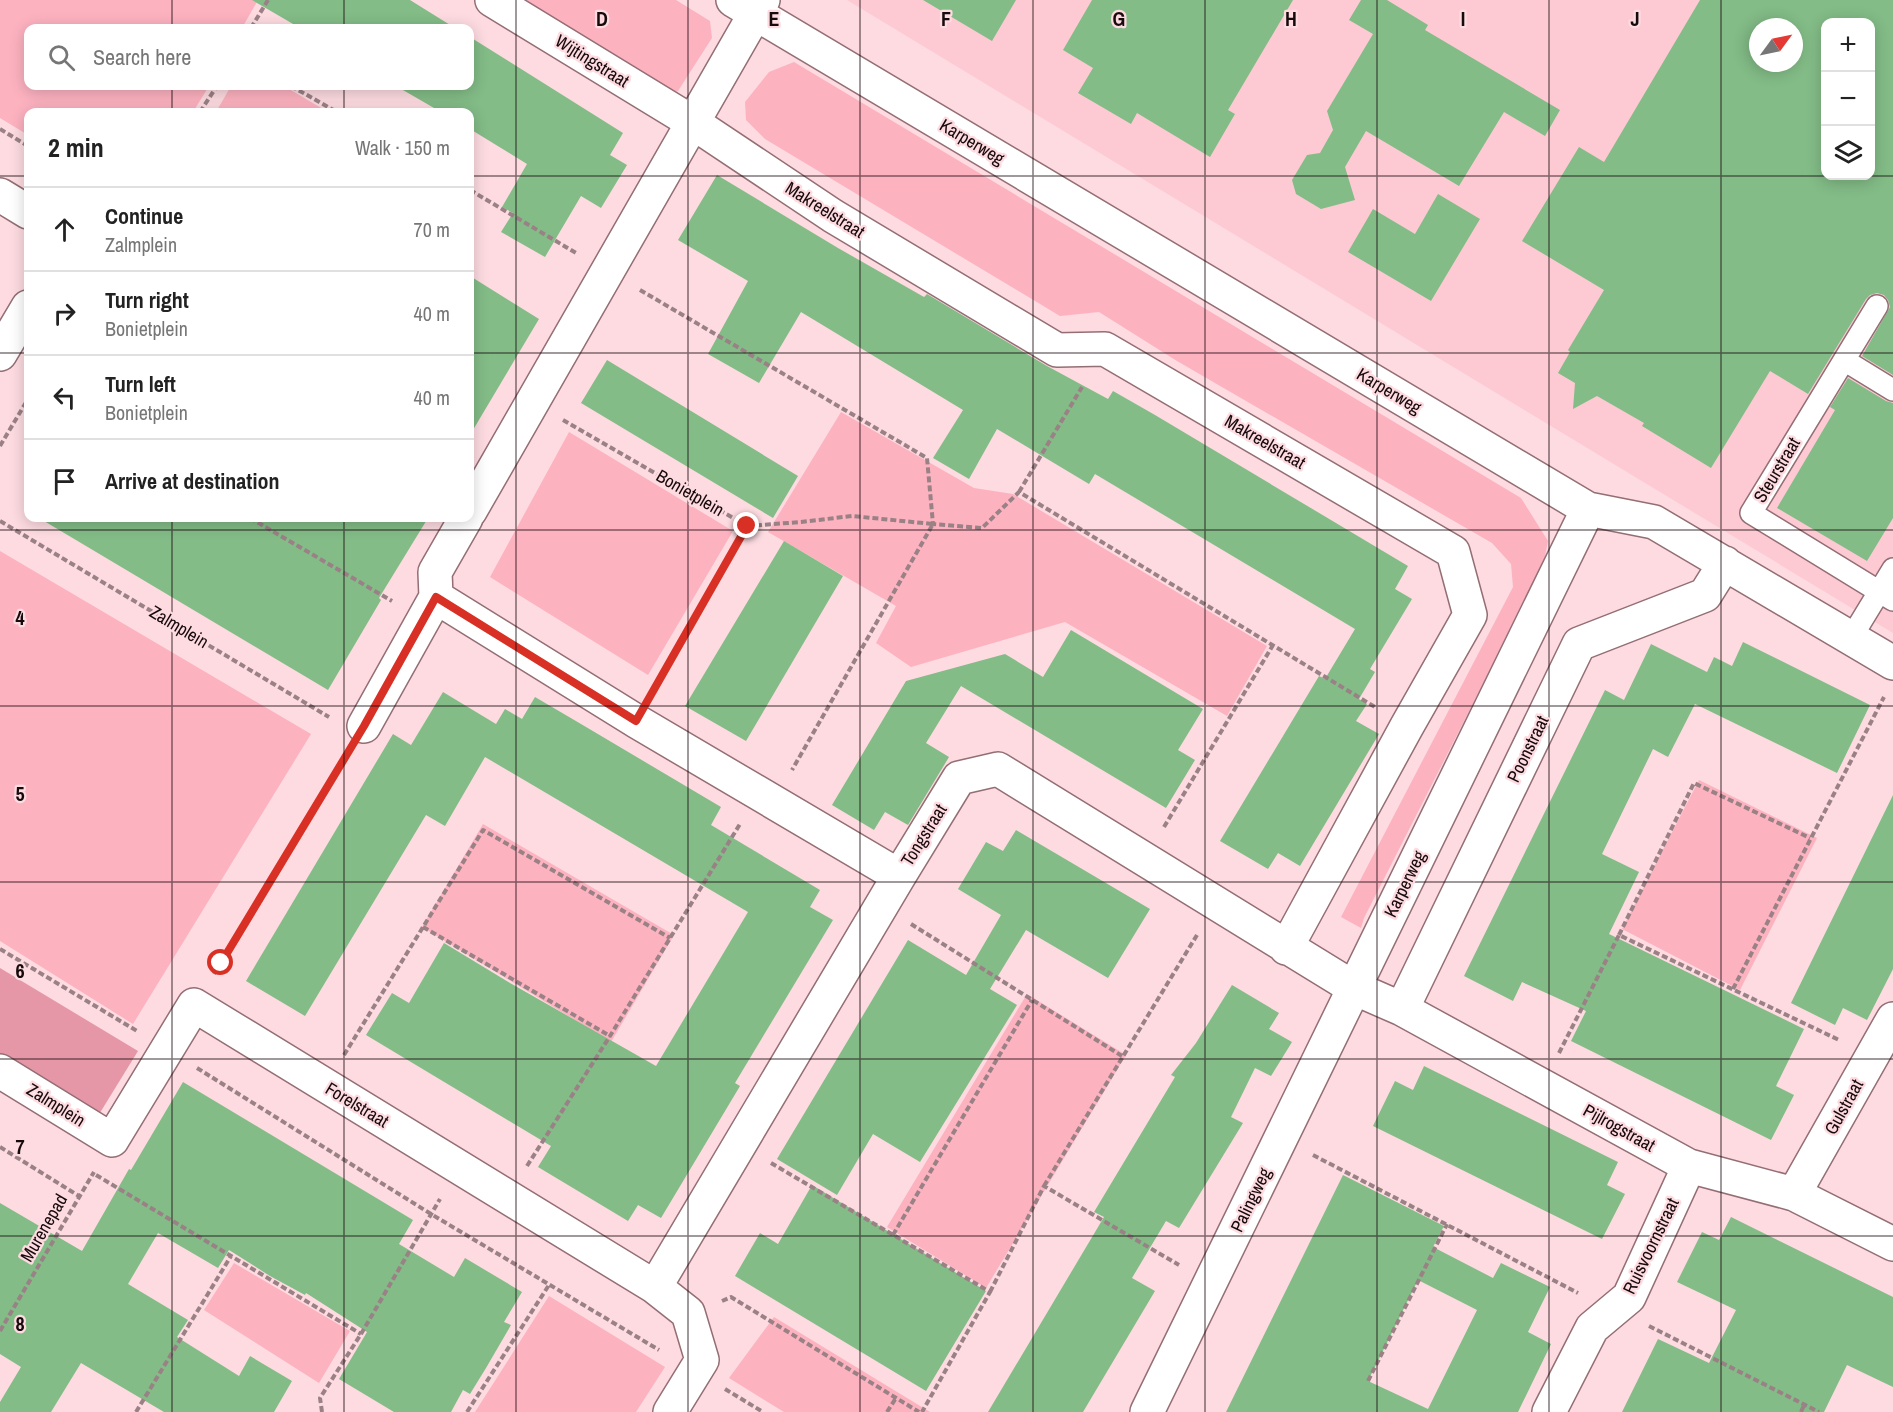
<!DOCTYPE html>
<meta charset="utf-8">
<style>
:root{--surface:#fff;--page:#f6f6f6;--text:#222;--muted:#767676;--line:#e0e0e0}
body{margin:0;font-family:"Archivo Narrow",sans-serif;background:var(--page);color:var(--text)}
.controls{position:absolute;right:18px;top:18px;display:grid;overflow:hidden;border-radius:12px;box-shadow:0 3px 15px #0003}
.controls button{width:54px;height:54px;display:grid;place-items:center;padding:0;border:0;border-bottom:2px solid var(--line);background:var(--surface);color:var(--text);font:30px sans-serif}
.compass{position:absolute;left:1749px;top:18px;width:54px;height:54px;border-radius:50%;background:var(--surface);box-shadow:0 3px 15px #0003;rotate:57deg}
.stop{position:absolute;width:18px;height:18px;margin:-14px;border:4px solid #d93025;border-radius:50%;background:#fff}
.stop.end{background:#d93025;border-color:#fff;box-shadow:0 2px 6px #0008}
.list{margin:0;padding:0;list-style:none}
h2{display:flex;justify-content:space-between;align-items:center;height:78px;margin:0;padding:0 24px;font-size:26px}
h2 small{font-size:20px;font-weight:400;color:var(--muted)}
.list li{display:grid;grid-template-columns:39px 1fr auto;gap:18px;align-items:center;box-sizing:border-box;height:84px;padding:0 24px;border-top:2px solid var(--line)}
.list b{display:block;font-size:22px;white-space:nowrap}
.list p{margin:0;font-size:20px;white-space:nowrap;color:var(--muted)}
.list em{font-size:20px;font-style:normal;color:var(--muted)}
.icon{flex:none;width:33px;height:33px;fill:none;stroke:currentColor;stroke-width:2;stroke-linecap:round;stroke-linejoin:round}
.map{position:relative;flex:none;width:1893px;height:1412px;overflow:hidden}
.search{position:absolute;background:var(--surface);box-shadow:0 3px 15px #0003;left:24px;top:24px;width:450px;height:66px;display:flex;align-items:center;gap:15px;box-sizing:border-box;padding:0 21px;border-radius:12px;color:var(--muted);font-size:22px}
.panel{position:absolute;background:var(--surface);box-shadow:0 3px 15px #0003;left:24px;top:108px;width:450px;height:414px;border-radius:12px}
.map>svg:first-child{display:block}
</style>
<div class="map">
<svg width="1893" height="1412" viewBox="0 0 1893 1412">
<rect width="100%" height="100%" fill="#fddbe1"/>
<path fill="#fdcad3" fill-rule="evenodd" d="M847,0h1046v633zM1826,22h44v154h-44zM1758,27h36v36h-36z"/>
<path fill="#fdb2c0" d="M0,0h258l-16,28h-214v58h181l-16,26h-165v23l-28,-17z
M520,0h156l34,21 2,17 -34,53 -11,4z
M794,62l727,436 27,43 -5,25 -179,352 -3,10 -20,-11 172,-330 -2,-23 -19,-21 -315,-182 -78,-49 -39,4 -295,-177 -19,-19 -1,-18 24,-30z
M231,86h53l44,26h-112z
M841,412l133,76 39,6 254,152 -40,70 -162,-94 -154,45 -35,-24 20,-37 -128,-74z
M569,432l164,99 -85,144 -158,-98z
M0,551l311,183 -178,290 -133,-83z
M1699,780l118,58 -77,152 -118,-61z
M483,824l191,111 -63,107 -189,-115z
M1027,994l99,61 -140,233 -99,-61z
M234,1263l116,68 -31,52 -115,-73z
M549,1296l116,71 -29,45h-161z
M774,1317l156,95h-146l-55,-34z"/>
<path fill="#e697a7" d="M0,968l138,83 -40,65 -98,-60z"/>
<path fill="#83bc87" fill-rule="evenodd" d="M252,0h158l45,28h-155z
M923,0h93l-24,41z
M1092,0h201l-65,110 7,4 -25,43 -73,-44 -6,11 -53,-31 15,-25 -30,-18z
M1361,0h26l41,25 -3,5 135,80 -15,26 -41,-24 -45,74 -93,-55 -21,36 10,33 -34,9 -25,-15 -4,-14 15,-25 13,-2 13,-23 -6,-19 46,-77 -24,-14z
M1700,0h193v375l-31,-19 28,-49 -2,-7 -4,-5 -7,-2 -7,2 -4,4 -58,95 -38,-23 -59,97 -69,-42 2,-3 -47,-27 -24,13 2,-26 -17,-10 12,-21 -2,-2 36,-60 -82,-49 57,-94 25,15zM1826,22h44v154h-44zM1758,27h36v36h-36z
M470,37l153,96 -13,22 17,10 -26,43 -20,-12 -36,61 -44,-25 12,-19 -11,-6 25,-43 -57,-35v-17h-29l-45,-26h74z
M717,175l121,73 86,49 3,-3 120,72 61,33 5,-8 42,24 253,151 -13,23 17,10 -42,70 5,3 -16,27 8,5 -11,17 23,13 -79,132 -22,-13 -10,16 -48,-28 99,-165 6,3 30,-50 -260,-155 -6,10 -92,-55 -28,50 -36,-21 30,-48 -162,-98 -42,71 -51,-29 40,-73 -70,-41z
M1438,194l42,25 -49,82 -83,-49 25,-43 42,25z
M470,276l69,43 -69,116z
M607,360l191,116 -25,42 -192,-115z
M1848,378l38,23 7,2v115l-26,43 -90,-53 58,-98 -5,-3z
M39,518h389l-49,80 2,2 -53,90z
M784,541l59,35 -97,165 -61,-35z
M1071,630l132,79 -25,41 17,10 -29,48 -205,-122 -35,57 23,14 -41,68 -23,-13 -11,18 -42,-25 74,-124 99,-27 38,23z
M1743,642l127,63 -33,68 -142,-69 -27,53 -15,-8 -51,105 37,18 -30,62 195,95 -28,57 18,9 -23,45 -200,-99 15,-30 -64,-29 -9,19 -49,-25 141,-286 19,10 27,-56 56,28 7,-15 18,9z
M443,692l53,32 9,-15 17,10 13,-22 46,27 140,83 -10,18 109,65 -10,17 23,13 -98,163 5,3 -79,132 -23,-13 -10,16 -90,-54 13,-21 -185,-111 26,-42 17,10 35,-60 66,40 146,83 92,-154 -263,-155 -40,69 -19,-11 -121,201 -59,-35 147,-247 18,11z
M1893,795v174l-26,51 -24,-12 -8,17 -44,-22z
M1016,830l134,79 -42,69 -82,-48 -36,59 27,16 -97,157 -47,-28 -36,61 -60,-36 131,-219 58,35 35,-60 -43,-26 28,-47 17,9z
M1232,985l47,28 -10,16 23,13 -21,34 -16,-8 -24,49 12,6 -64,105 -13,-7 -34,57 23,13 -72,121h-95l116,-195 -10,-5 81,-135 -4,-2 25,-32z
M1424,1066l194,96 -11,23 18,9 -23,45 -229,-113 22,-45 18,9z
M183,1082l230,138 -14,24 55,33 11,-19 57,34 -18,30 7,3 -25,43 -16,26 -7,-4 -12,22h-57l-55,-33 28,-47 -61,-39 -1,2 -35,-19 -41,-26 -11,18 -60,-35 -30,51 60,36 -11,17 62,39 11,-20 42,25 -18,31h-110l-83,-49 -30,49h-51v-10l21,-35 -21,-13v-151l82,48 47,-82 2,1z
M1343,1175l101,51 -11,21 60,31 8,-15 49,24 -22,45 23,12 -33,68h-292zM1418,1280l59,30 -49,99 -60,-28z
M812,1185l174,106 -60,100 -191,-115 25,-43 18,11z
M1731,1217l162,80v90l-46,-22 -23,47h-202l36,-73 51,24 27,-53 -59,-28 25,-50 17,8z"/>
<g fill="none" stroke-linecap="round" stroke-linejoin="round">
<g stroke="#936e74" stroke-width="24">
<path id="lane" d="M1877,306l-126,207 142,87
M1844,360l49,30
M1851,638l42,-69"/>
</g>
<g stroke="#936e74" stroke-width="36">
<path id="street" d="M492,0l200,122 141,94 224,134 48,-1 348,203 17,63 -63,111 -121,222
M733,0l855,509 66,13 239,141
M0,195l28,17
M0,354l28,-47
M470,511l293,-511
M466,518l-31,54 1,25 200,124 263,155
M364,726l72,-129
M1402,1009l177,-365 126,-49 20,-32
M0,1071l112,69 82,-135 461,282 33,26 14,47 -32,52
M1794,1194l99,-175
M655,1287l244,-411 60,-98 39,-9 356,219 48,21 287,157 105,28 99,50
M1147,1412l441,-903
M1549,1412l43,-84 37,-31 60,-131"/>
</g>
<path stroke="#9a8186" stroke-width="4" stroke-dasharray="6 3" stroke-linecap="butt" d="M251,28l17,-28
M291,86l46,26
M200,112l17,-26
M0,129l28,17
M470,190l106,63
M640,290l287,168 6,66 49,4 37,-36 356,215
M563,420l184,106 -93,163
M0,446l28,-47
M1019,492l63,-105
M250,518l142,83
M0,521l329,196
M747,526l54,-4 51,-6 81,8 -141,246
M1164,827l109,-182
M911,924l211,132
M423,927l187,109
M1619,935l75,-152 116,55
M0,949l137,82
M214,974l131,-217
M1733,989l151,-292
M1559,1053l60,-118 220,105
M344,1055l139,-225 187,108
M197,1068l234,146 228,136
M0,1147l79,49
M1313,1155l265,138
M771,1163l219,129 -68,120
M527,1166l83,-130 130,-212
M96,1175l265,159
M1044,1186l153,-251
M893,1235l139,-235
M990,1292l54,-106 135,79
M722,1301l9,-4 188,115
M1649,1326l170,86
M0,1331l94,-159
M1368,1381l79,-157
M725,1389l38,23
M136,1412l95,-156
M322,1412l-2,-14 41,-64 79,-135
M467,1412l82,-127
M887,1412l9,-14
M1801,1412l3,-7"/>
<use href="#lane" stroke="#fff" stroke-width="21"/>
<use href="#street" stroke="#fff" stroke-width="33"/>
</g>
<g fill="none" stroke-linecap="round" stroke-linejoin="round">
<path stroke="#d93025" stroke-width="8" d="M221,963l143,-237 72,-129 200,124 111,-195"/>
</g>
<path fill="none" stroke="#170a0c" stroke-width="1.5" stroke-opacity="0.55" d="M172,0v28M344,0v28M516,0v1412M688,0v1412M860,0v1412M1033,0v1412M1205,0v1412M1377,0v1412M1549,0v1412M1721,0v1412M172,86v26M344,86v26M0,176h28M470,176h1423M0,353h28M470,353h1423M172,518v894M344,518v894M0,530h1893M0,706h1893M0,882h1893M0,1059h1893M0,1236h1893"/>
<g text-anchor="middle" stroke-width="4.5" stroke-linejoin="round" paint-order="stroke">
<g font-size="18" fill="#170a0c" stroke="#fddbe1">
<text transform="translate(592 61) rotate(32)" y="6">Wijtingstraat</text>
<text transform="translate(972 142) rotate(31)" y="6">Karperweg</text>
<text transform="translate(825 210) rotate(32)" y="6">Makreelstraat</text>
<text transform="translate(1389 391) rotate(31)" y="6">Karperweg</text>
<text transform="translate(1265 442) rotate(30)" y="6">Makreelstraat</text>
<text transform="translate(1777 470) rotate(-59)" y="6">Steurstraat</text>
<text transform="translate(690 493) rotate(30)" y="6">Bonietplein</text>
<text transform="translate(179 627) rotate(31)" y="6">Zalmplein</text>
<text transform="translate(1528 749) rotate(-64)" y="6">Poonstraat</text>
<text transform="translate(924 835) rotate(-58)" y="6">Tongstraat</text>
<text transform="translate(1405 884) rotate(-64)" y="6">Karperweg</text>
<text transform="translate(56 1105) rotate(32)" y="6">Zalmplein</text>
<text transform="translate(357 1105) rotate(31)" y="6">Forelstraat</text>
<text transform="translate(1844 1107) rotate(-61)" y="6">Gulstraat</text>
<text transform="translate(1619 1128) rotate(29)" y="6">Pijlrogstraat</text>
<text transform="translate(1251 1200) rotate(-64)" y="6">Palingweg</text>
<text transform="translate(44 1228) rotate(-60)" y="6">Murenepad</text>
<text transform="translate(1651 1246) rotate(-64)" y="6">Ruisvoornstraat</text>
</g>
</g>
<g font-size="20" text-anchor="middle" font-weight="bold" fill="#170a0c" stroke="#fddbe1" stroke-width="4.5" stroke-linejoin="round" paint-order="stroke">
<text x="602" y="26">D</text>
<text x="774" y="26">E</text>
<text x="946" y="26">F</text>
<text x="1119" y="26">G</text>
<text x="1291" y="26">H</text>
<text x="1463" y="26">I</text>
<text x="1635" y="26">J</text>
<text x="20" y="625">4</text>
<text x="20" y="801">5</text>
<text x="20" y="978">6</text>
<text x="20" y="1154">7</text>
<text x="20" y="1331">8</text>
</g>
</svg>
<div class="controls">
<button>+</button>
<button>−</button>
<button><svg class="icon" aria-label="layers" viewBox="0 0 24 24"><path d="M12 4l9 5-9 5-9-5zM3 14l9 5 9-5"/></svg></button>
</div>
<svg class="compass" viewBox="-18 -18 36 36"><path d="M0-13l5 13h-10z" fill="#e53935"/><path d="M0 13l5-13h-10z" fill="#767676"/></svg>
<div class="stop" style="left:221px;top:963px"></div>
<div class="stop end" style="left:747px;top:526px"></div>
<div class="search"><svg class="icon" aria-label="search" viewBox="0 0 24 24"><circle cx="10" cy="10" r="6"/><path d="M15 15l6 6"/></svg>Search here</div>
<section class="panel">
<h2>2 min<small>Walk · 150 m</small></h2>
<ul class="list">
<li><svg class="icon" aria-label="ahead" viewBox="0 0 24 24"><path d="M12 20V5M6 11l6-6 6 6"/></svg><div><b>Continue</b><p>Zalmplein</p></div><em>70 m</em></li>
<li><svg class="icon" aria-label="right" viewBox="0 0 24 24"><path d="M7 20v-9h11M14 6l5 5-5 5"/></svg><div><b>Turn right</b><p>Bonietplein</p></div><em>40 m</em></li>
<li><svg class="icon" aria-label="left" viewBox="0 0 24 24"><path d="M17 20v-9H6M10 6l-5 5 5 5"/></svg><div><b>Turn left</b><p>Bonietplein</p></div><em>40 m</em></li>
<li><svg class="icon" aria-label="arrive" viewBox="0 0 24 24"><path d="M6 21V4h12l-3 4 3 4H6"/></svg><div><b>Arrive at destination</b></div></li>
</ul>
</section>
</div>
